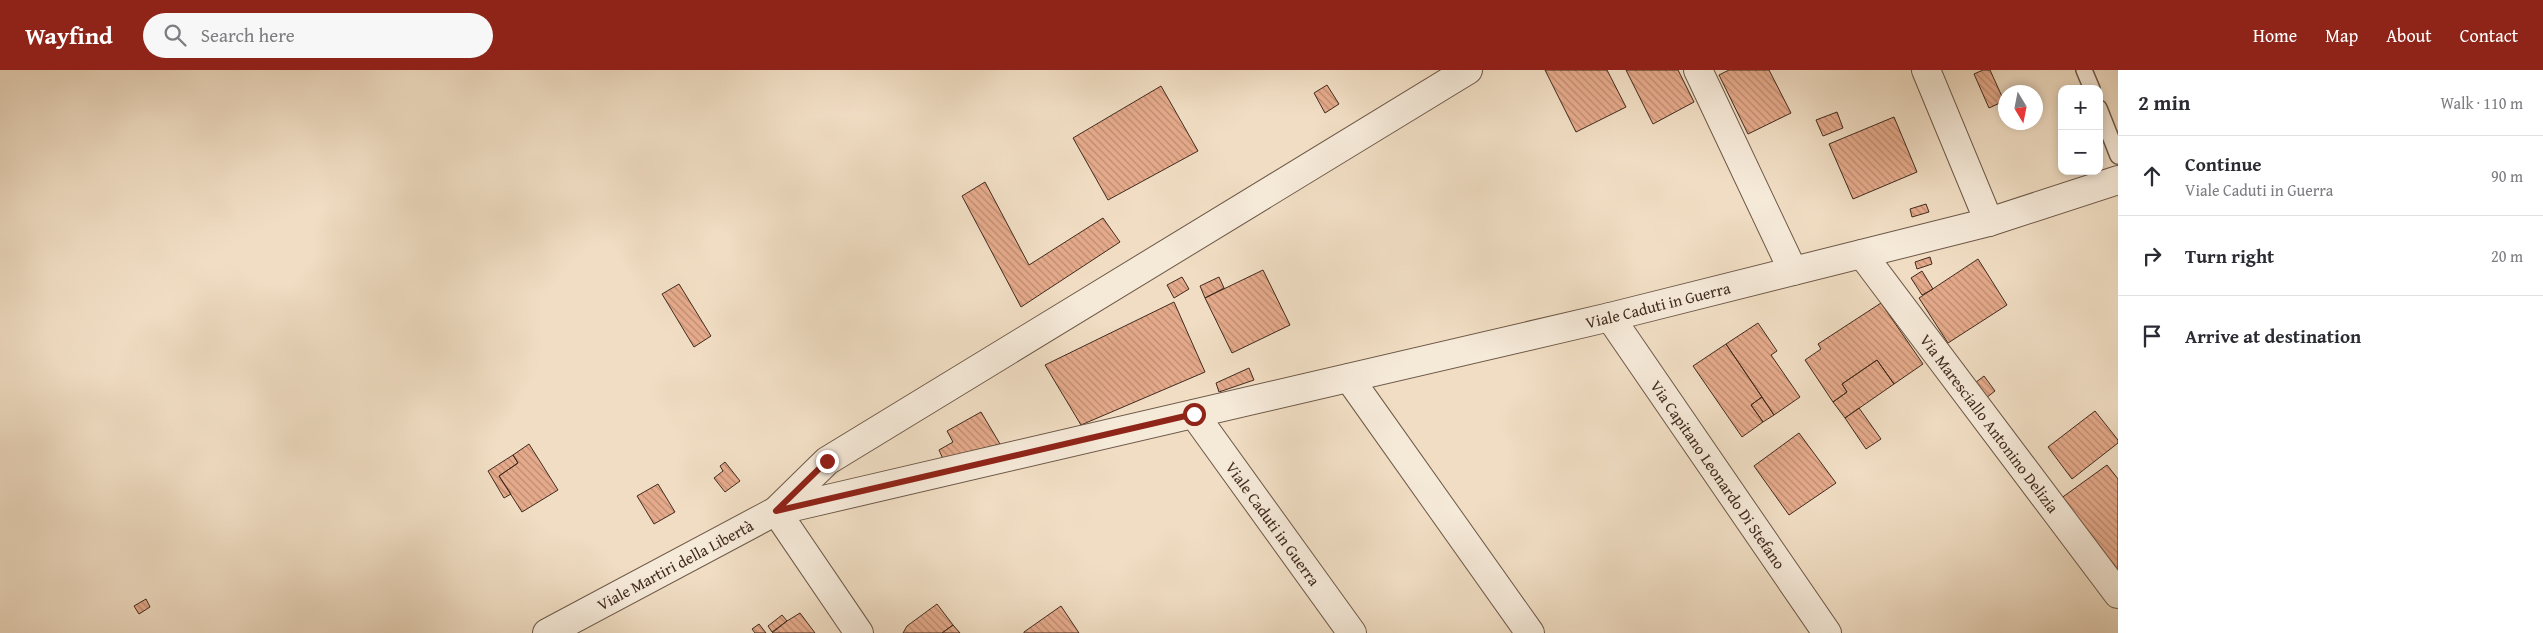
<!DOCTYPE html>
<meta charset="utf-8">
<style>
:root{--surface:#fff;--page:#f7f7f7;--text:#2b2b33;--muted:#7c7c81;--line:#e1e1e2;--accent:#8f2418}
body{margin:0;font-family:"Gentium Book Plus",serif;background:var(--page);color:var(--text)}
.controls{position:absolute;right:15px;top:15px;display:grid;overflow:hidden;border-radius:10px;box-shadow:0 2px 8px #0003}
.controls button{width:45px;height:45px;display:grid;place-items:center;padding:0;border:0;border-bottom:1px solid var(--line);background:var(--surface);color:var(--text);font:25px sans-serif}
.compass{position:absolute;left:1998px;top:15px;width:45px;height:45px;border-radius:50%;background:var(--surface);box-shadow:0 2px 8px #0003;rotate:170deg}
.stop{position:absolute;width:15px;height:15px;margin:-11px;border:4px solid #8f2418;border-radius:50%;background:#fff}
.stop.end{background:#8f2418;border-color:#fff;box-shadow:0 1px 5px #0008}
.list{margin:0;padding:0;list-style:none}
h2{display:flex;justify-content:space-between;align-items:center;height:65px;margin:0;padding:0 20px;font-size:21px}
h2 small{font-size:16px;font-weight:400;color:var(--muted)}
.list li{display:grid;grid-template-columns:32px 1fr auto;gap:15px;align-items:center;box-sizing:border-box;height:80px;padding:0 20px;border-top:1px solid var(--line)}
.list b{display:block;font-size:19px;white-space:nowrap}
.list p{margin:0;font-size:16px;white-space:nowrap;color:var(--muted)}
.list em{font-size:16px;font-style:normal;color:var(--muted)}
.icon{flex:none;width:28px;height:28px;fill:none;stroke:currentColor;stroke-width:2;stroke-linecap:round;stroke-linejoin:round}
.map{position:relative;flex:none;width:2118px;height:563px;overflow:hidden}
header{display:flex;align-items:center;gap:30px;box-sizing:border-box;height:70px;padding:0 25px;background:var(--accent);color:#fff}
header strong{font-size:24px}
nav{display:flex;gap:28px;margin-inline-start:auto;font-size:18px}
.search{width:350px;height:45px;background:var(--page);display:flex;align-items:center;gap:12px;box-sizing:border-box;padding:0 18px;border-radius:28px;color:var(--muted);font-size:19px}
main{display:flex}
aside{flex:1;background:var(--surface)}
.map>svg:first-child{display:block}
</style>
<header>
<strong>Wayfind</strong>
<div class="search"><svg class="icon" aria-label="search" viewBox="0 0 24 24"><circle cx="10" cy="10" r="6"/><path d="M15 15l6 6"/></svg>Search here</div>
<nav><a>Home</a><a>Map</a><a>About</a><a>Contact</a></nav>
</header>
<main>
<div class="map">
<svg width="2118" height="563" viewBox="0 0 2118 563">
<defs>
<pattern id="building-back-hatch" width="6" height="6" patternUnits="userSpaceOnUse" patternTransform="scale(1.25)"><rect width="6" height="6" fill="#e5aa8b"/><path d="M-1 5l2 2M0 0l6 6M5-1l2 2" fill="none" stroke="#bb8b71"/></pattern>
</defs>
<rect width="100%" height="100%" fill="#f0ddc3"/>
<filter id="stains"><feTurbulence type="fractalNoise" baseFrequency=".004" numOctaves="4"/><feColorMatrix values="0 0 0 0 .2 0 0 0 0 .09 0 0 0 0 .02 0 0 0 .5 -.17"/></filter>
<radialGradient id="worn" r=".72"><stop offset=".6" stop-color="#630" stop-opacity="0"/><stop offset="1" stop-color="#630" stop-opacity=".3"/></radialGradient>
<path fill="url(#building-back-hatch)" stroke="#412b1e" d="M1545,0h62l19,37 -50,25z
M1626,0h52l16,32 -41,22z
M1729,0h40l22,43 -43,21 -29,-59z
M1983,0h7l14,31 -15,7 -15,-34z
M1327,15l12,19 -14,9 -11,-20z
M1161,16l37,65 -90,49 -35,-62z
M1837,42l6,16 -20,8 -7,-16z
M1894,47l23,55 -64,27 -24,-55z
M985,112l44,83 74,-47 17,24 -99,65 -59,-111z
M1926,134l3,8 -17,5 -2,-8z
M1930,187l2,7 -15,5 -2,-7z
M1978,189l29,46 -59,38 -29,-45z
M1263,200l27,55 -58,28 -27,-55z
M1922,201l11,18 -11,6 -11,-17z
M1182,207l7,12 -15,9 -7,-13z
M1219,207l5,11 -19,10 -5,-12z
M679,214l32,52 -17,11 -32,-53z
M1174,232l31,70 -124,53 -36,-60z
M1881,233l42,61 -29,20 -17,-24 -35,24 5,8 -14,10 -28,-42 16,-11 -3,-5z
M1758,253l19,28 -6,4 29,42 -26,18 -48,-71z
M1726,274l36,53 -11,8 12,17 -21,15 -49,-71z
M1877,290l17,24 -49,34 -12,-16 14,-10 -5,-8z
M1249,298l5,12 -35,12 -3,-9z
M1984,306l11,15 -9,7 -11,-15z
M1762,327l12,18 -11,7 -12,-17z
M1859,338l22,31 -15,10 -21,-31z
M2095,341l23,29v3l-46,36 -24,-32z
M981,342l19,32 -57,15 -4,-9 14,-8 -6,-11z
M1799,363l37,50 -47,32 -35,-49z
M529,374l29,46 -36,22 -23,-36 19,-13 -5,-8z
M513,385l5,8 -19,13 12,18 -7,4 -16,-27z
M725,392l15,19 -15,11 -11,-14 9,-7 -3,-5z
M2107,395l11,14v92l-58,-72z
M658,414l17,28 -21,12 -17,-28z
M146,529l4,8 -11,7 -5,-8z
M937,534l16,21 -11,8h-39l4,-7z
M1061,536l18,27h-55v-1z
M800,543l15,20h-43l15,-12z
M782,545l5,6 -15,11 -4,-6z
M759,554l7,9h-11l-3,-4z
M953,555l7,8h-18z"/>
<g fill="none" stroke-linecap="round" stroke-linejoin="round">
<g stroke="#6d5847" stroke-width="18">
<path id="service" d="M2084,0l8,19
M2099,38l19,48"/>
</g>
<g stroke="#6d5847" stroke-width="30">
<g id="minor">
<path d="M1698,0l95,201"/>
<path d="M1926,0l63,152"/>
<path id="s1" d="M1862,184l256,340"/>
<path id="s2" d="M1610,247l217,316"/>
<path d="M1349,308l181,255"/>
<path id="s3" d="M1194,344l158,219"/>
<path d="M859,563l-83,-122 51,-50 641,-391"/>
</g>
</g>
<g stroke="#6d5847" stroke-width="30">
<g id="tertiary">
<path id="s4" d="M547,563l229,-122 834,-194 379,-95 129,-42"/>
</g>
</g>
<use href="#service" stroke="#f5e9d8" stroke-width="15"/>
<use href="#minor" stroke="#f5e9d8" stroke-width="28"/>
<use href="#tertiary" stroke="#f5e9d8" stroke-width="28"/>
</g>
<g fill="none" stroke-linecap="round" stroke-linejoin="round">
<path stroke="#8f2418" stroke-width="6" d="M827,391l-51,50 418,-97"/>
</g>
<g text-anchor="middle" stroke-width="4.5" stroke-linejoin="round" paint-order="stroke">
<g font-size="16" fill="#412b1e" stroke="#f5e9d8">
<text dy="6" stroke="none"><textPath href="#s4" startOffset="1165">Viale Caduti in Guerra</textPath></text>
<text dy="6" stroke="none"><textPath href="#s1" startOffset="212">Via Maresciallo Antonino Delizia</textPath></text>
<text dy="6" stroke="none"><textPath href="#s2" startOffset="191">Via Capitano Leonardo Di Stefano</textPath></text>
<text dy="6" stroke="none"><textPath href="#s3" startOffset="135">Viale Caduti in Guerra</textPath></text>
<text dy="6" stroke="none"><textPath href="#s4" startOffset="145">Viale Martiri della Libertà</textPath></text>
</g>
</g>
<rect width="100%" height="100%" filter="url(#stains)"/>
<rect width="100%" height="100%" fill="url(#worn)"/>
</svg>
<div class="controls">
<button>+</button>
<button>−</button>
</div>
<svg class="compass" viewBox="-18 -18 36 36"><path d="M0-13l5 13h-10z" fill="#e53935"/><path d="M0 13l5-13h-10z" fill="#7c7c81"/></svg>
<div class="stop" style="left:1194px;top:344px"></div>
<div class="stop end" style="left:827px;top:391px"></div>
</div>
<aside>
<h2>2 min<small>Walk · 110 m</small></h2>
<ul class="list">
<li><svg class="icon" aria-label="ahead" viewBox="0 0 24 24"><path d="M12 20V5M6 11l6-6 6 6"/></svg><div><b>Continue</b><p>Viale Caduti in Guerra</p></div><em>90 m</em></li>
<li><svg class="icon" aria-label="right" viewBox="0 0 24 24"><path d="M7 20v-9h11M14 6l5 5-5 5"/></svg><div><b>Turn right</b></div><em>20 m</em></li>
<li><svg class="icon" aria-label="arrive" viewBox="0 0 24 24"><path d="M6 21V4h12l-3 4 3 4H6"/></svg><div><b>Arrive at destination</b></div></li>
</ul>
</aside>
</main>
